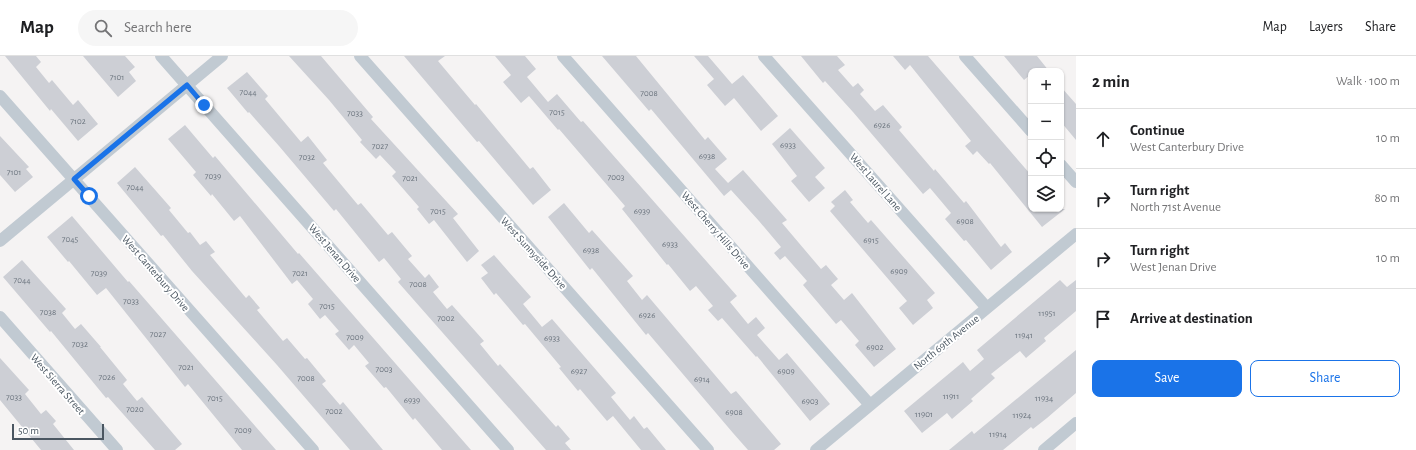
<!DOCTYPE html>
<meta charset="utf-8">
<style>
:root{--surface:#fff;--page:#f6f6f6;--text:#202124;--muted:#757577;--line:#e0e0e0;--accent:#1a73e8}
body{margin:0;font-family:"Alegreya Sans",sans-serif;background:var(--page);color:var(--text)}
.controls{position:absolute;right:12px;top:12px;display:grid;overflow:hidden;border-radius:8px;box-shadow:0 1px 3px #0004}
.controls button{width:36px;height:36px;display:grid;place-items:center;padding:0;border:0;border-bottom:1px solid var(--line);background:var(--surface);color:var(--text);font:20px sans-serif}
.scale{position:absolute;left:12px;bottom:10px;width:92px;box-sizing:border-box;padding-left:4px;border:2px solid #4a5661;border-top:0;font-size:11px;line-height:14px;white-space:nowrap;color:#4a5661;-webkit-text-stroke:3px #fff;paint-order:stroke}
.stop{position:absolute;width:12px;height:12px;margin:-9px;border:3px solid #1a73e8;border-radius:50%;background:#fff}
.stop.end{background:#1a73e8;border-color:#fff;box-shadow:0 1px 4px #0008}
.list{margin:0;padding:0;list-style:none}
h2{display:flex;justify-content:space-between;align-items:center;height:52px;margin:0;padding:0 16px;font-size:17px}
h2 small{font-size:13px;font-weight:400;color:var(--muted)}
.list li{display:grid;grid-template-columns:26px 1fr auto;gap:12px;align-items:center;box-sizing:border-box;height:60px;padding:0 16px;border-top:1px solid var(--line)}
.list b{display:block;font-size:15px;white-space:nowrap}
.list p{margin:0;font-size:13px;white-space:nowrap;color:var(--muted)}
.list em{font-size:13px;font-style:normal;color:var(--muted)}
.actions{display:flex;gap:8px;padding:12px 16px}
.actions a{flex:1;padding:9px 0;border:1px solid var(--accent);border-radius:8px;text-align:center;font-size:14px;color:var(--accent)}
.actions .main{background:var(--accent);color:#fff}
.icon{flex:none;width:22px;height:22px;fill:none;stroke:currentColor;stroke-width:2;stroke-linecap:round;stroke-linejoin:round}
.map{position:relative;flex:none;width:1076px;height:394px;overflow:hidden}
header{display:flex;align-items:center;gap:24px;box-sizing:border-box;height:56px;padding:0 20px;background:var(--surface);border-bottom:1px solid var(--line)}
header strong{font-size:19px}
nav{display:flex;gap:22px;margin-inline-start:auto;font-size:14px}
.search{width:280px;height:36px;background:var(--page);display:flex;align-items:center;gap:10px;box-sizing:border-box;padding:0 14px;border-radius:22px;color:var(--muted);font-size:15px}
main{display:flex}
aside{flex:1;background:var(--surface)}
.map>svg:first-child{display:block}
</style>
<header>
<strong>Map</strong>
<div class="search"><svg class="icon" aria-label="search" viewBox="0 0 24 24"><circle cx="10" cy="10" r="6"/><path d="M15 15l6 6"/></svg>Search here</div>
<nav><a>Map</a><a>Layers</a><a>Share</a></nav>
</header>
<main>
<div class="map">
<svg width="1076" height="394" viewBox="0 0 1076 394">
<rect width="100%" height="100%" fill="#f5f3f3"/>
<path fill="#cdcfd5" d="M5,0h31l5,6 -5,5 13,16 3,-3 21,25 5,-5 20,24 -20,17 -27,-32 -1,2z
M83,0h42l10,11 -6,5 7,9 -18,16z
M289,0h32l52,61 -2,2 87,95 -5,4 26,33 -12,11 -33,-42 -5,4 -12,-15 2,-2 -27,-31 4,-4 -16,-17 -4,4 -16,-17 2,-2 -33,-40z
M404,0h41l-7,5 37,44 1,-1 54,65 3,-2 18,23 -18,15 -54,-64 -2,1z
M495,0h30l11,13 -9,8 21,25 9,-8 24,28 2,-1 154,175 -7,6 18,22 8,-7 9,11 -8,7 22,25 8,-7 43,51 -20,17 -53,-65 -1,1 -34,-39 -4,3 -10,-11 5,-4 -17,-20 -6,5 -22,-27 -1,1 -45,-56 3,-3 -66,-77 -1,1 -29,-34 -8,7 -18,-21 8,-7z
M602,0h34l69,84 3,-3 19,22 -12,10 13,14 15,-13 44,50 -5,3 39,46 5,-4 12,14 -7,6 13,15 8,-7 44,56 -22,18 -19,-22 4,-4 -18,-21 -5,4 -33,-39 4,-4 -22,-25 -5,4 -6,-7 7,-6 -22,-26 -28,-31 -7,6 -73,-87 -2,2z
M694,0h14l24,28 11,-9 35,41 -17,15 -27,-33 -9,8 -18,-21 7,-6z
M801,0h36l8,9 -7,5 15,17 5,-4 6,7 -4,4 15,17 8,-6 19,22 -3,3 35,41 1,-2 29,34 2,-2 35,46 4,-4 7,9 -21,18 -25,-30 -2,1 -19,-22 6,-6 -21,-25 -7,6 -70,-82 -28,-31 -2,2z
M893,0h35l103,119v34h34l-23,18 -52,-64 -1,1 -12,-13 -4,4 -8,-9 6,-5 -61,-76 -5,5z
M1004,0h33l12,15h-18v3l-7,6z
M247,16l21,24 -3,3 36,43 7,-6 19,24 -4,3 35,42 3,-2 27,32 4,-3 20,24 -4,3 17,19 4,-4 10,13 -6,5 14,17 5,-4 32,36 -4,3 18,22 2,-2 56,63 2,-2 12,14 -5,4 6,7h-25l-148,-168 3,-3 -17,-21 -5,4 -43,-53 -2,2 -55,-65 -30,-34 -1,1 -21,-25z
M1061,31l15,17v36l-15,-18z
M185,69l28,33 2,-2 83,98 1,-1 172,197h-29l-27,-32 -2,2 -27,-33 -2,1 -19,-22 4,-3 -15,-18 -5,5 -14,-16 4,-3 -14,-16 -5,4 -12,-15 5,-5 -16,-19 -5,4 -52,-68 -6,5 -22,-27 -1,2 -18,-21 3,-3 -28,-33z
M790,72l35,40 -10,9 10,11 -16,14 -18,-21 6,-5 -25,-32z
M0,80l29,31 -3,2 7,8 -18,15 -15,-17z
M135,111l36,41 -2,2 19,23 2,-1 10,13 6,-4 9,11 -5,3 36,43 3,-3 11,13 -3,2 26,31 4,-3 18,21 2,-1 19,23 -4,3 18,21 3,-3 40,48h-33l-73,-85 -85,-94 -29,-36 -2,1 -44,-53z
M845,134l8,10 -3,2 18,21 3,-3 64,73 -8,7 6,8 -20,17 -14,-17 8,-7 -77,-90 5,-5 -4,-4z
M564,147l25,30 3,-3 41,46 -6,5 15,19 5,-5 84,99 5,-3 45,53 -7,6h-26l-15,-17 -85,-100 -2,2 -54,-67 -2,2 -42,-53z
M72,160l56,66 1,-1 147,169h-34l-54,-66 -3,3 -79,-99 -9,7 -28,-34 -1,1 -21,-25z
M494,199l37,42 -8,7 19,23 10,-8 64,74 -5,4 19,23 4,-4 10,13 3,-2 19,23h-25l-28,-34 -6,5 -27,-32 -2,2 -19,-23 2,-1 -36,-43 -2,1 -27,-32 -2,2 -13,-17 7,-5 -7,-8z
M22,204l44,49 -4,4 13,16 6,-5 20,23h-1l27,33 -4,4 14,17 5,-4 40,47 -7,6h-20l-47,-53 -2,1 -55,-67 -1,1 -47,-55z
M1060,224l7,7 9,-7v31l-32,27 2,3 -20,17 -6,-7 -29,23 4,4 -24,21 2,2 -21,18 -5,-6 -25,20 -18,-22 59,-49 7,9 14,-12 -7,-9z
M1076,294v43l-29,25 -14,11 -2,-2 -28,23h-54l23,-19 2,3z
M0,302l29,32 -4,4 16,20 5,-4 10,11 -3,3 21,26h-33l-41,-50z"/>
<g fill="none" stroke-linecap="round" stroke-linejoin="round">
<path stroke="#c1cad2" stroke-width="12" d="M161,0l347,394
M360,0l348,394
M563,0l307,349
M764,0l223,252
M965,0l66,75
M0,40l313,354
M1061,109l15,17
M0,185l222,-185
M0,261l117,133
M816,394l260,-216
M1044,394l32,-27"/>
</g>
<g fill="none" stroke-linecap="round" stroke-linejoin="round">
<path stroke="#1a73e8" stroke-width="5" d="M89,140l-15,-17 113,-94 17,20"/>
</g>
<g text-anchor="middle" stroke-width="4" stroke-linejoin="round" paint-order="stroke">
<g font-size="9" fill="#6b747e">
<text x="117" y="24">7101</text>
<text x="248" y="39">7044</text>
<text x="649" y="40">7008</text>
<text x="557" y="59">7015</text>
<text x="355" y="60">7033</text>
<text x="78" y="68">7102</text>
<text x="882" y="72">6926</text>
<text x="788" y="92">6933</text>
<text x="380" y="93">7027</text>
<text x="707" y="103">6938</text>
<text x="307" y="104">7032</text>
<text x="14" y="119">7101</text>
<text x="213" y="123">7039</text>
<text x="616" y="124">7003</text>
<text x="410" y="125">7021</text>
<text x="135" y="134">7044</text>
<text x="438" y="158">7015</text>
<text x="642" y="158">6939</text>
<text x="965" y="168">6908</text>
<text x="70" y="186">7045</text>
<text x="871" y="187">6915</text>
<text x="670" y="191">6933</text>
<text x="591" y="197">6938</text>
<text x="899" y="218">6909</text>
<text x="99" y="220">7039</text>
<text x="300" y="220">7021</text>
<text x="22" y="227">7044</text>
<text x="418" y="231">7008</text>
<text x="131" y="248">7033</text>
<text x="327" y="253">7015</text>
<text x="48" y="259">7038</text>
<text x="1047" y="260">11951</text>
<text x="647" y="262">6926</text>
<text x="446" y="265">7002</text>
<text x="158" y="281">7027</text>
<text x="1024" y="282">11941</text>
<text x="355" y="284">7009</text>
<text x="552" y="285">6933</text>
<text x="80" y="291">7032</text>
<text x="875" y="294">6902</text>
<text x="186" y="314">7021</text>
<text x="384" y="316">7003</text>
<text x="579" y="318">6927</text>
<text x="786" y="318">6909</text>
<text x="107" y="324">7026</text>
<text x="306" y="325">7008</text>
<text x="702" y="326">6914</text>
<text x="951" y="343">11911</text>
<text x="14" y="344">7033</text>
<text x="215" y="345">7015</text>
<text x="1044" y="345">11934</text>
<text x="412" y="347">6939</text>
<text x="810" y="348">6903</text>
<text x="135" y="356">7020</text>
<text x="334" y="358">7002</text>
<text x="734" y="359">6908</text>
<text x="924" y="361">11901</text>
<text x="1022" y="362">11924</text>
<text x="243" y="377">7009</text>
<text x="998" y="381">11914</text>
</g>
<g font-size="11" fill="#4a5661" stroke="#fff">
<text transform="translate(876 126) rotate(49)" y="4">West Laurel Lane</text>
<text transform="translate(716 174) rotate(49)" y="4">West Cherry Hills Drive</text>
<text transform="translate(335 197) rotate(49)" y="4">West Jenan Drive</text>
<text transform="translate(534 197) rotate(48)" y="4">West Sunnyside Drive</text>
<text transform="translate(156 217) rotate(49)" y="4">West Canterbury Drive</text>
<text transform="translate(946 286) rotate(-39)" y="4">North 69th Avenue</text>
<text transform="translate(58 328) rotate(49)" y="4">West Sierra Street</text>
</g>
</g>
</svg>
<div class="controls">
<button>+</button>
<button>−</button>
<button><svg class="icon" aria-label="locate" viewBox="0 0 24 24"><circle cx="12" cy="12" r="6"/><path d="M12 2v4M12 18v4M2 12h4M18 12h4"/></svg></button>
<button><svg class="icon" aria-label="layers" viewBox="0 0 24 24"><path d="M12 4l9 5-9 5-9-5zM3 14l9 5 9-5"/></svg></button>
</div>
<div class="scale">50 m</div>
<div class="stop" style="left:89px;top:140px"></div>
<div class="stop end" style="left:204px;top:49px"></div>
</div>
<aside>
<h2>2 min<small>Walk · 100 m</small></h2>
<ul class="list">
<li><svg class="icon" aria-label="ahead" viewBox="0 0 24 24"><path d="M12 20V5M6 11l6-6 6 6"/></svg><div><b>Continue</b><p>West Canterbury Drive</p></div><em>10 m</em></li>
<li><svg class="icon" aria-label="right" viewBox="0 0 24 24"><path d="M7 20v-9h11M14 6l5 5-5 5"/></svg><div><b>Turn right</b><p>North 71st Avenue</p></div><em>80 m</em></li>
<li><svg class="icon" aria-label="right" viewBox="0 0 24 24"><path d="M7 20v-9h11M14 6l5 5-5 5"/></svg><div><b>Turn right</b><p>West Jenan Drive</p></div><em>10 m</em></li>
<li><svg class="icon" aria-label="arrive" viewBox="0 0 24 24"><path d="M6 21V4h12l-3 4 3 4H6"/></svg><div><b>Arrive at destination</b></div></li>
</ul>
<div class="actions"><a class="main">Save</a><a>Share</a></div>
</aside>
</main>
